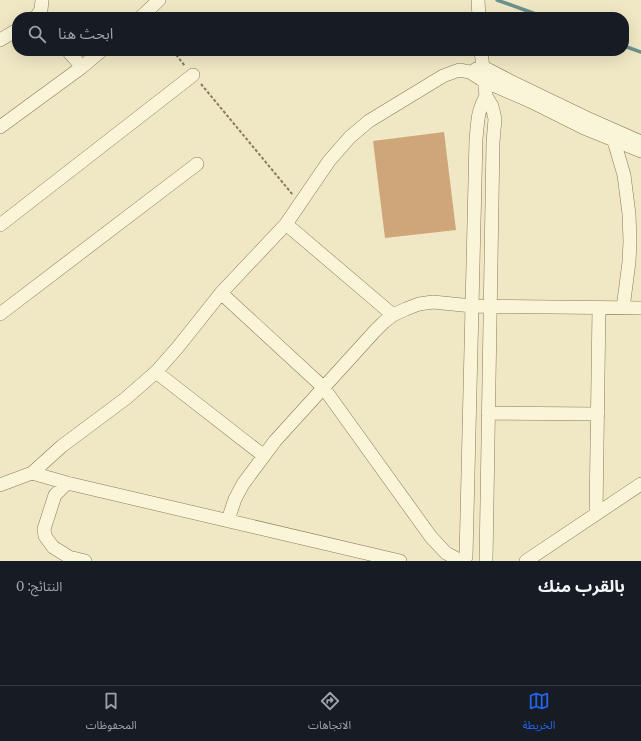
<!DOCTYPE html>
<html lang="ar">
<meta charset="utf-8">
<style>
:root{--surface:#171b24;--page:#242831;--text:#f1f3f6;--muted:#9ea1a6;--line:#363941;--accent:#2563eb}
body{margin:0;font-family:Merriweather,"Noto Sans Arabic",serif;background:var(--page);color:var(--text);direction:rtl}
.list{margin:0;padding:0;list-style:none}
h2{display:flex;justify-content:space-between;align-items:center;height:52px;margin:0;padding:0 16px;font-size:17px}
h2 small{font-size:13px;font-weight:400;color:var(--muted)}
.icon{flex:none;width:22px;height:22px;fill:none;stroke:currentColor;stroke-width:2;stroke-linecap:round;stroke-linejoin:round}
.map{position:relative;flex:none;width:641px;height:561px;overflow:hidden;direction:ltr}
.search{position:absolute;background:var(--surface);box-shadow:0 4px 16px #0002;left:12px;right:12px;top:12px;height:44px;display:flex;align-items:center;gap:10px;box-sizing:border-box;padding:0 14px;border-radius:16px;color:var(--muted);font-size:15px}
.sheet{height:124px;background:var(--surface)}
nav{display:flex;justify-content:space-around;align-items:center;box-sizing:border-box;height:56px;border-top:1px solid var(--line);background:var(--surface);font-size:11px;color:var(--muted)}
nav a{display:grid;justify-items:center;gap:2px}
nav .on{color:var(--accent)}
.map>svg:first-child{display:block}
</style>
<div class="map">
<svg width="641" height="561" viewBox="0 0 641 561">
<rect width="100%" height="100%" fill="#f0e8c4"/>
<g fill="none" stroke-linecap="round" stroke-linejoin="round">
<path stroke="#6c928d" stroke-width="3.5" d="M497,0l47,17
M624,46l17,6"/>
</g>
<path fill="#cfa679" d="M444,132l12,98 -71,8 -12,-97z"/>
<g fill="none" stroke-linecap="round" stroke-linejoin="round">
<g stroke="#8b7a5a" stroke-width="14">
<path id="street" d="M478,0l1,17
M36,17l5,-7 1,-10
M141,17l18,-17
M0,40l17,-10
M68,51l14,16
M481,51l5,45 6,10 3,13 -2,23 -7,419
M476,69l7,-2 27,14 81,39 50,22
M0,127l82,-60 19,-16
M614,141l10,34 5,39 1,27 -1,21 -6,46
M286,224l107,91
M0,225l193,-150
M221,293l102,94 108,150 15,16 11,6
M0,314l197,-150
M156,372l108,84
M488,413l110,1
M32,473l30,-27 63,-47 31,-27 22,-25 43,-54 65,-69 43,-63 21,-24 19,-16 74,-45 16,-6 11,2 14,9 46,20 54,27 57,23
M67,483l-12,12 -11,34 1,7 8,11 16,10 16,4
M0,485l32,-12 35,10 333,78
M596,514l3,-206
M228,520l7,-21 8,-15 32,-43 99,-109 10,-10 9,-7 13,-6 13,-5 14,-2 39,4 169,2
M466,557l10,-418c2,-18 1,-27 10,-43
M526,561l115,-77"/>
</g>
<path stroke="#8b7a5a" stroke-width="2" stroke-dasharray="3 2" stroke-linecap="butt" d="M173,51l12,15
M201,84l92,111"/>
<use href="#street" stroke="#faf4d8" stroke-width="13"/>
</g>
</svg>
<div class="search"><svg class="icon" aria-label="search" viewBox="0 0 24 24"><circle cx="10" cy="10" r="6"/><path d="M15 15l6 6"/></svg>ابحث هنا</div>
</div>
<section class="sheet">
<h2>بالقرب منك<small>النتائج: 0</small></h2>
<ul class="list">
</ul>
</section>
<nav>
<a class="on"><svg class="icon" aria-label="map" viewBox="0 0 24 24"><path d="M3 6l6-2 6 2 6-2v14l-6 2-6-2-6 2zM9 4v14M15 6v14"/></svg>الخريطة</a>
<a><svg class="icon" aria-label="directions" viewBox="0 0 24 24"><path d="M12 3l9 9-9 9-9-9zM9 14v-3h6M13 9l2 2-2 2"/></svg>الاتجاهات</a>
<a><svg class="icon" aria-label="saved" viewBox="0 0 24 24"><path d="M7 4h10v16l-5-4-5 4z"/></svg>المحفوظات</a>
</nav>
